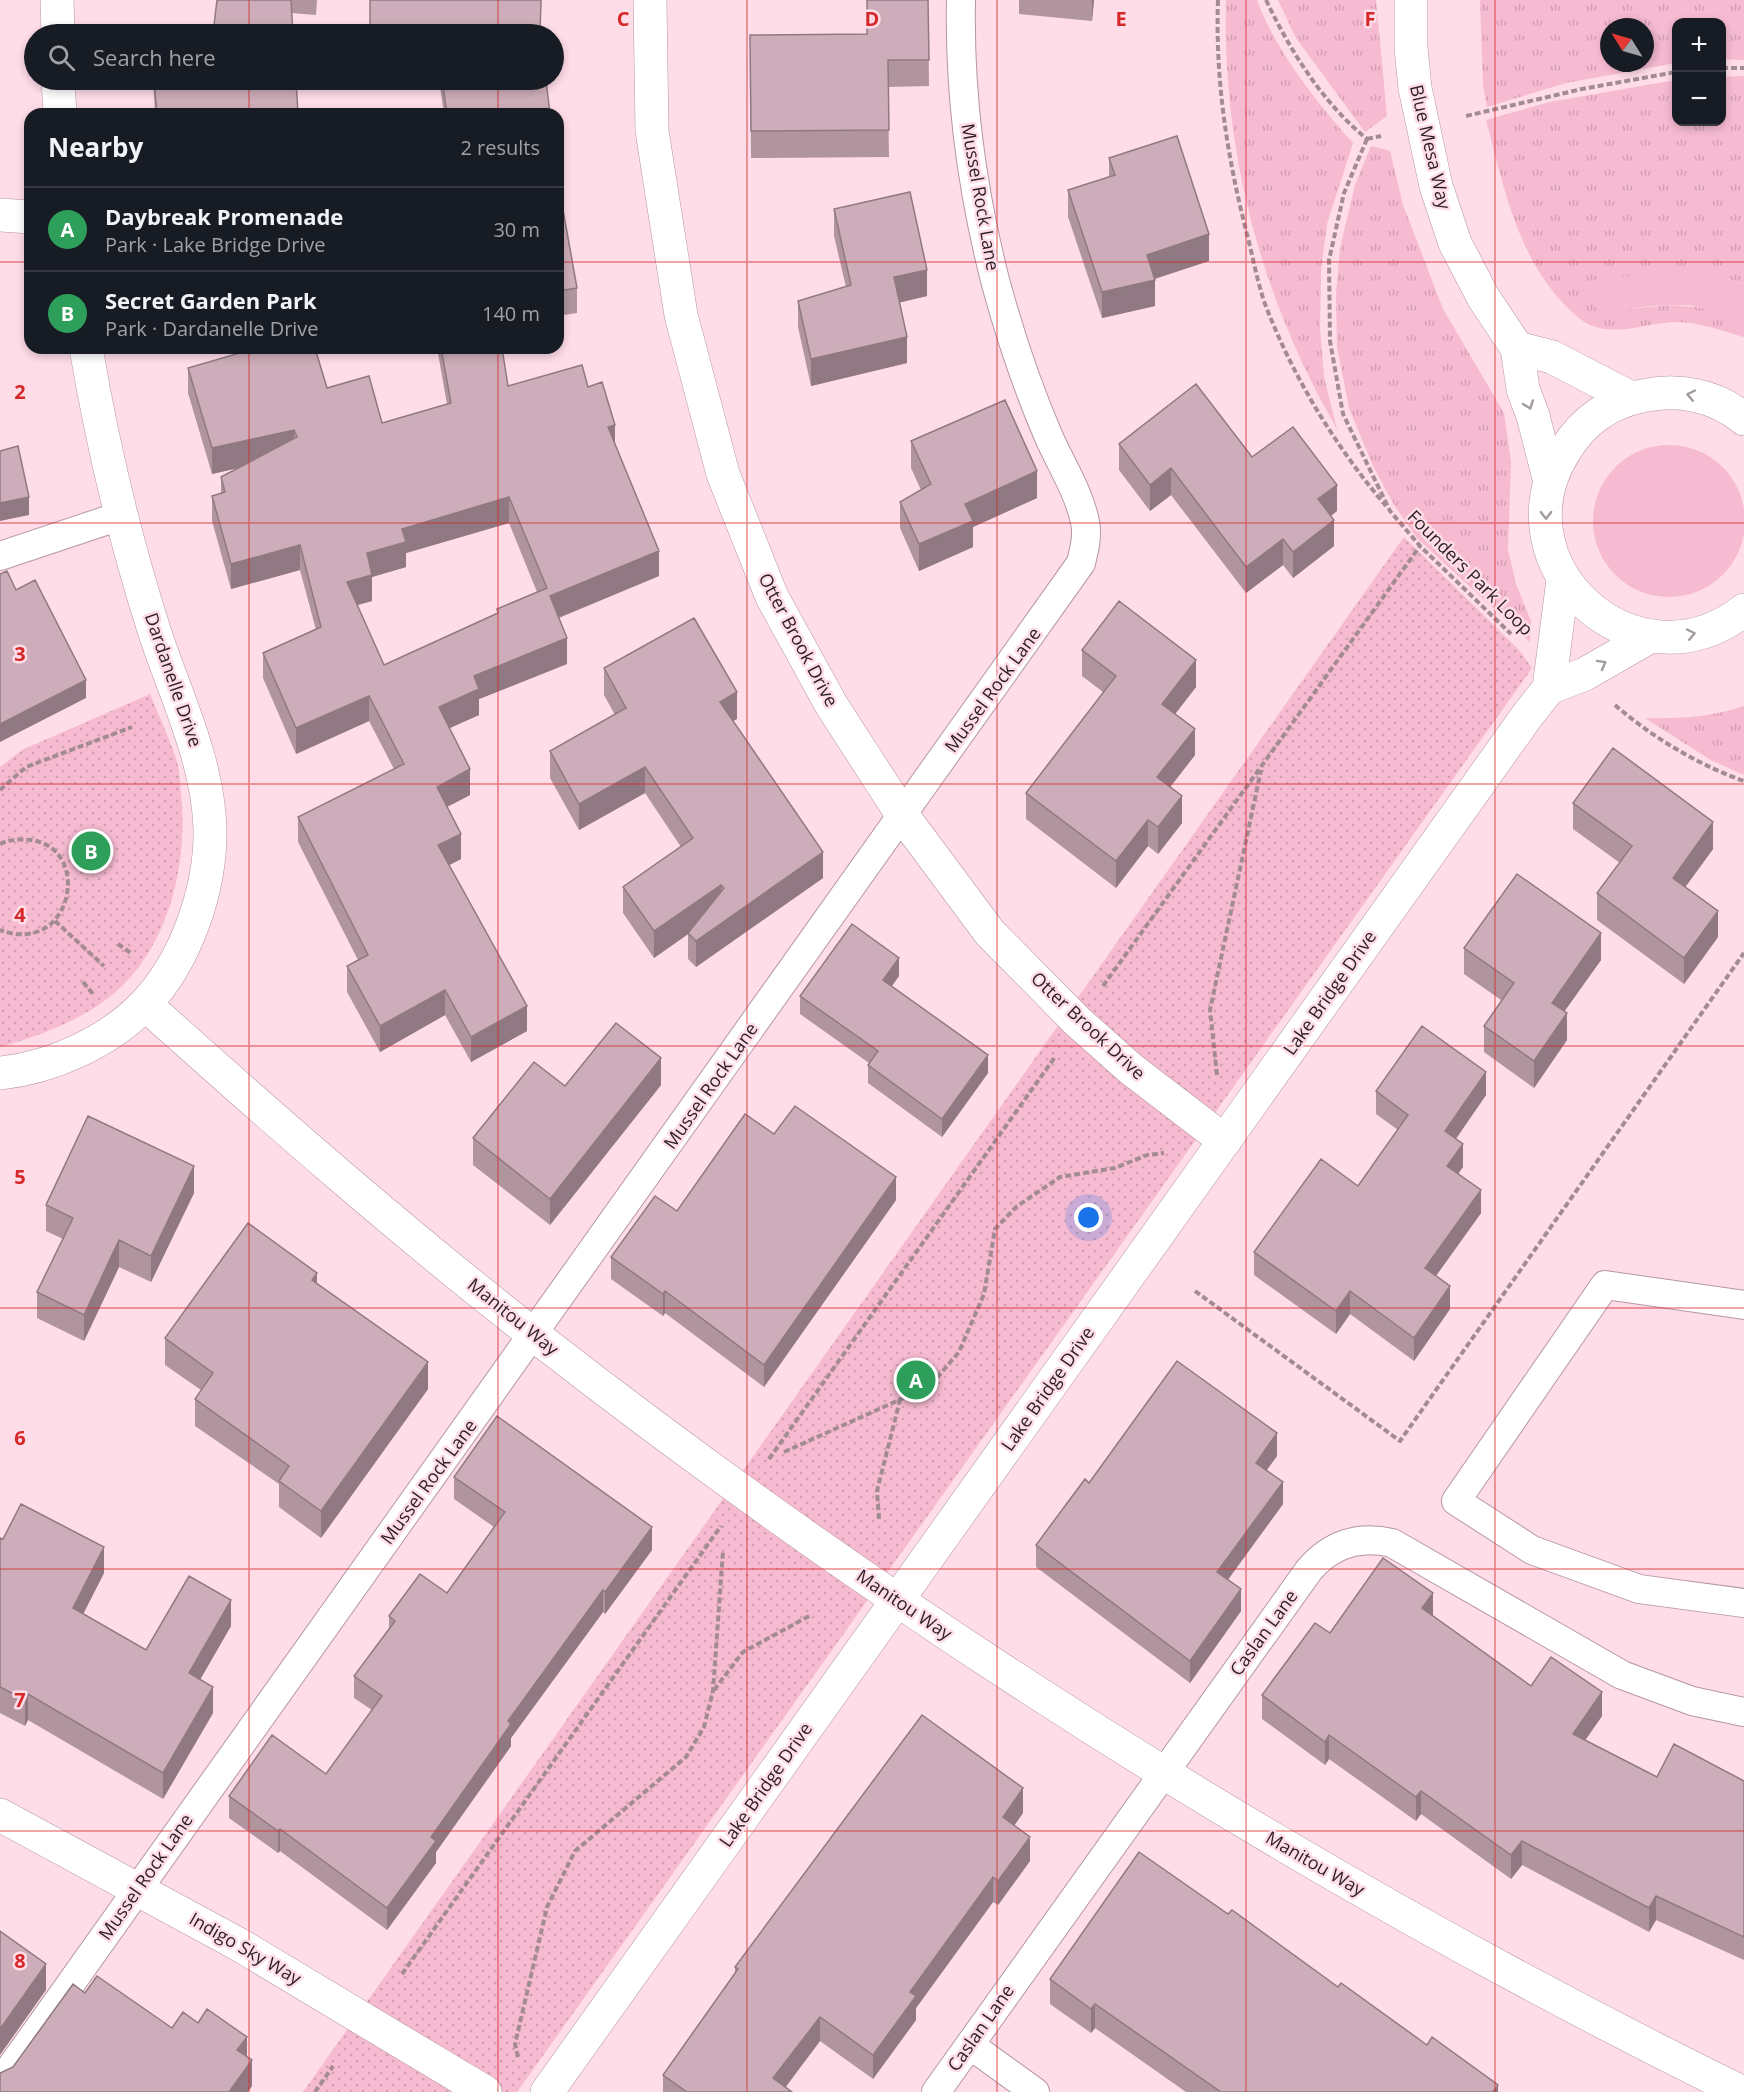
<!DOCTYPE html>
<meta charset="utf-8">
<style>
:root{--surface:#171b24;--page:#242831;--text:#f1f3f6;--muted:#9ea1a6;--line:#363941;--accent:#bc3679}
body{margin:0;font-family:"Open Sans",sans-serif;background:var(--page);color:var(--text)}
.controls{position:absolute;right:18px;top:18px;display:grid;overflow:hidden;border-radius:12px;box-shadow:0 3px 9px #0003}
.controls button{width:54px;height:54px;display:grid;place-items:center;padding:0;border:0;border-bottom:2px solid var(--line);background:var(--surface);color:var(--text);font:30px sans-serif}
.compass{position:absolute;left:1600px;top:18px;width:54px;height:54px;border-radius:50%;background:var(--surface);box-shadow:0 3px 9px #0003;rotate:307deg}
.you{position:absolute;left:1089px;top:1218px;width:21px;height:21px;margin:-15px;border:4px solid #fff;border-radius:50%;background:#1a73e8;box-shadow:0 0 0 9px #1a73e833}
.badge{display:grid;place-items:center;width:39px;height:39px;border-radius:50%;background:var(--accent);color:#fff;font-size:20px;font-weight:700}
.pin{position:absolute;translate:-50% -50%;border:3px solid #fff;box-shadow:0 2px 6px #0006}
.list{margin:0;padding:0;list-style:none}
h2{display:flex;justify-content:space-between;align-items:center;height:78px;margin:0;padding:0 24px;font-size:26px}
h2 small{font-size:20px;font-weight:400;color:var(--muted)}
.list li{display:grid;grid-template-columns:39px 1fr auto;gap:18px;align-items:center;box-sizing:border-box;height:84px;padding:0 24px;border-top:2px solid var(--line)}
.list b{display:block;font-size:22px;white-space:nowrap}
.list p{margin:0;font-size:20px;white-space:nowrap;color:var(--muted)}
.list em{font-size:20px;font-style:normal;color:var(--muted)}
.icon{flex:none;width:33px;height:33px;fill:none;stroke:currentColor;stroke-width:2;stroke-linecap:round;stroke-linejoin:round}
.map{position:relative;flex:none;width:1744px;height:2092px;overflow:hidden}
.search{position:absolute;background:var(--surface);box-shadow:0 3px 9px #0003;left:24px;top:24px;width:540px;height:66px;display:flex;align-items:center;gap:15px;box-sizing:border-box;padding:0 21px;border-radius:33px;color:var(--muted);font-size:22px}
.panel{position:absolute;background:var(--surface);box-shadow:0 3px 9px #0003;left:24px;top:108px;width:540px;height:246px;border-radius:18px}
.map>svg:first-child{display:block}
</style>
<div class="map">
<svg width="1744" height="2092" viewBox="0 0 1744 2092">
<defs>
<pattern id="grass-tufts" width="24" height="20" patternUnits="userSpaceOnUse" patternTransform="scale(1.5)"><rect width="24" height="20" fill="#f6bad1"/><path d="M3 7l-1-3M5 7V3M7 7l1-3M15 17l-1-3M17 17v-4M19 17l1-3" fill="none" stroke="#d39fb3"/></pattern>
<pattern id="park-dots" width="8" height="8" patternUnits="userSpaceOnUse" patternTransform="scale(1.5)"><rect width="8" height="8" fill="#f6bad1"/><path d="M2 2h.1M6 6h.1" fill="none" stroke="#d39fb3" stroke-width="1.8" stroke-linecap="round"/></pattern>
</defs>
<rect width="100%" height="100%" fill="#fedce8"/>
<path fill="url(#grass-tufts)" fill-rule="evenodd" d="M1226,0h31c18,50 61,104 96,143l-26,81 -6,46 -1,58 4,49 13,52c-76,-131 -115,-278 -111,-429z
M1278,0h98l11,116 -22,16 -69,-94z
M1480,0h264v60l-22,-1v-37h-46v41l-110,20 -79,24 -4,-22zM1609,27h36v36h-36z
M1744,76v208l-30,-9 -99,37c50,-9 80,-9 129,6v19c-21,-6 -45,-15 -67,-15 -26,0 -56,13 -81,5 -13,-3 -24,-15 -33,-24 -47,-50 -60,-119 -77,-183l64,-18 126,-22v42h46v-45z
M1371,146l19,5 13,54 40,104 61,104 7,49 -3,88 8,34 15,37 -1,21 -113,-104 -23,-33 -21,-39 -24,-58 -12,-61 -1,-53 4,-46 15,-63z
M1744,706v69l-35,-16 -64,-41c35,1 66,-1 99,-12z"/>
<path fill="url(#park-dots)" d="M1404,537l116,114 12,17 -1015,1424h-214z
M150,694c9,23 20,45 27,68 3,10 3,21 4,32 8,74 -15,166 -81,210 -31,21 -65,33 -100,43v-280l22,-17z"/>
<path fill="#f6bad1" d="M1665,271l49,4 30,9v34l-55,-13 -41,1 -33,6 -21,-5 -15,-16 43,-14z
M1593 521a76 76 0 1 1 152 0a76 76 0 1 1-152 0Z"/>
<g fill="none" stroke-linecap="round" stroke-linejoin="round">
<g stroke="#b697a3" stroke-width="30">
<path id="service" d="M0,556l123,-41
M1744,1305l-139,-20 -149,216 76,49 107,39 105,14
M970,2045l65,47
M0,2083l1081,-1520c3,-13 7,-27 4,-41 -6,-30 -25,-59 -37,-87 -21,-49 -38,-100 -52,-151 -24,-93 -37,-188 -35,-284
M936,2092l373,-522c22,-26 50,-35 83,-27l230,132 70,26 52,11"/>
</g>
<g stroke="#b697a3" stroke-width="34">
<path id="minor" d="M57,0l1,34
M650,0l2,131 29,184 42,159 49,123 60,109 71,110 87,117 88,89 53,47 94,72
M1411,0v48l4,40 21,98 19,57 28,54 34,51 6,41 10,27 17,66
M58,80l2,34
M0,215l30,2
M1517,348l35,9 79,41
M1744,419c-28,-24 -67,-31 -102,-23 -32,6 -59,25 -76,53 -75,115 70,246 178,161
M1549,688l14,-108
M145,1004c128,115 258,229 393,334 375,292 777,544 1203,754
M0,1073c51,-5 109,-31 145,-69 41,-43 66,-115 65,-175 -2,-70 -35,-134 -56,-199 -29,-91 -52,-188 -68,-282
M0,1815l238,129 247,148
M547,2092l980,-1376 22,-28 36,-14 66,-38"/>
</g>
<path stroke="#a38b93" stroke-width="4" stroke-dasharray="6 3" stroke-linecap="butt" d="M1218,0c-3,83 10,162 31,242 5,21 9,42 16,62 28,73 70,142 121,202
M1266,0c25,52 56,102 101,139
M1722,68h22
M1466,116l116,-27 94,-17
M1367,139l-23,54 -15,67 1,81 13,73 47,97 30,35 91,88
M1367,139l14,-3
M1615,705c37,32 83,60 129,76
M0,790l26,-23 106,-40
M0,844c10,-5 21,-5 31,-4 62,8 42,117 -31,90
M55,921l49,45
M118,944l14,10
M83,982l10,12
M1103,986l317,-440
M1217,1075l-7,-65 51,-240
M1195,1291l205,150 344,-488
M784,1452l146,-66 29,-34 25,-58 11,-65 21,-22 44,-30 55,-9 32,-13 17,-2
M769,1459l286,-402
M879,1519l-2,-28 23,-91
M714,1690l29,-38 68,-37
M402,1974l319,-448
M518,2057l-3,-13 32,-137 28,-56 111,-94 18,-30 9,-36 10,-140
M315,2092l18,-26"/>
<use href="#service" stroke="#fff" stroke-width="28"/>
<use href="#minor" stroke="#fff" stroke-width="33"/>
</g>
<path fill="#b0959f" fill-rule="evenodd" d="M217,0h100l-1,15 -24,-2z
M928,0l1,86 -41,1 1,70 -138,1 -1,-123 117,-1z
M1019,0h75l-2,21 -73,-7z
M153,80h143l2,34h-143z
M439,80h107l4,34h-106z
M1109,158l100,103 -54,18v27l-53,12 -34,-101v-27l41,-13z
M558,182l19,106v25l-19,3z
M834,209l93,87 -28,6 8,61 -96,23 -13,-59v-26l48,-14 -12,-51z
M437,348h65l6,38 80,1 27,56 44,133 -100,42 8,46 -88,35v16l-30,13 21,67 -23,12 14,52 -12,6 78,166 -56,31 -26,-47 -65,37 -33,-60v-26l11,-6 -60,-118v-25l96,-48 -25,-48 -73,33 -33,-76v-25l53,-23 -16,-60 -69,19 -19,-68v-25l9,-2v-17l17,-9 -26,6 -24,-81v-25l139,20 55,35 65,-19zM509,523l28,69 -40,17v5l-113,51 -27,-60 15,-4v-24l34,-10v-14z
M911,441l126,57 -64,29v20l-54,24 -19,-43v-26l21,-12 -10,-22z
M1119,444l133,13 85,54 -6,5 3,30 -41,32 -10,-13 -37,28 -75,-98 -21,16 -31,-41z
M1082,650l114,37 -21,27 20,41 -25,32 12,36 -24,31 -10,-8 -32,42 -90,-69v-26l77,-101 -21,-16z
M604,668l133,51 -4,2 90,157 -127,89 -8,-8v-25l-34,24 -31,-45v-26l58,-40 -36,-54 -66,37 -29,-52v-27l65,-36 -11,-20z
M1573,803l140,46 -28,38 33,50 -34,47 -87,-64v-27l23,-30 -47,-34z
M1464,948l137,12 -37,51 3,29 -33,48 -50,-36v-26l17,-26 -37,-26z
M899,976l-7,10 96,87 -46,64 -74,-54v-18l1,-2 -69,-49v-18z
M661,1085l-111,140 -77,-60v-27l92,-52z
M1376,1091l110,4 -30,44 7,28 -5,7 23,39 -45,63 14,33 -36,52 -64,-47 -14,20 -82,-59v-23l104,-66 40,-56 -22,-16z
M774,1134l122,66 -132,187 -99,-74 -2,3 -52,-37v-22l66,-46z
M194,1193l-43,89 -32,-15 -35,74 -47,-23v-26l26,-53 -17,-8v-26z
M317,1283l111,106 -107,149 -42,-31v-23l-84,-58v-27l6,-9 -36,-25v-27z
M1277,1456l-11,14 17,34 -55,76 13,31 -51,72 -154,-116v-22l53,-62z
M454,1477l198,73 -47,64 -2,-2 -92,126v8l-75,106v11l-49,67 -107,-79 -2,2 -49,-35v-22l97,-22 46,-64 -18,-12v-22l35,-47v-13l58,-23 47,-66 -40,-28z
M0,1538l104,35 -21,41 63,36 85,-24 -31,53 13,34 -50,86 -135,-79 -3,6 -25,-13z
M1433,1616l98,70 71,30 -17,24 72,37 87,4v179l-88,-40 -7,12 -127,-67 -11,14 -90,-65 -5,7 -87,-62 -4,6 -63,-46v-24l68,-62z
M1023,1813l-9,12 16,36 -32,44 -5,-3 -77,106v12l-43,59 -53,-38 -35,46 7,5h-129v-17l72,-102v-6z
M1228,1914l110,73 160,105h-312l-91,-64 -4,5 -41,-29v-25z"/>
<path fill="#907982" d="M1092,0h2l-2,21z
M1209,234v27l-62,20v-26z
M927,270v26l-33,8v-27z
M1155,280v26l-53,12v-26z
M907,337v26l-96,23v-27z
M615,425v25l-7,-23z
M294,430v25l-82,19v-26z
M1171,468v27l-21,16v-26z
M1037,471v27l-64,29v20l-54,24v-27l46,-40z
M1337,485v26l-19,14v-26z
M29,497v18l-29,6v-18z
M509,497v26l-103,30v14l-34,10v24l-25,7v-26l20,-29 35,-24z
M1334,520v26l-41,32v-26z
M1283,539v26l-37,28v-26z
M300,545v25l-69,19v-25z
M659,551v25l-109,45v-25z
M567,638v26l-88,35v16l-40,18v-26l35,-31z
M1196,660v27l-34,44v-27z
M86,680v18l-86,44v-18z
M737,692v27l-17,9v-26z
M369,696v25l-73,33v-26z
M1195,729v26l-38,49v-27z
M645,767v26l-66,37v-26z
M470,769v26l-33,17v-25z
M1182,796v27l-24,31v-27z
M1148,820v26l-32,42v-27z
M1713,822v27l-40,55v-26z
M461,834v25l-23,12v-26z
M823,852v26l-127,89v-26z
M721,885v26l-67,47v-27z
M1718,911v26l-34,47v-26z
M1601,933v27l-49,69v-26z
M899,958v18l-16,22v-18z
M445,990v25l-65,37v-26z
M527,1006v25l-56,31v-25z
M1567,1013v27l-33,48v-27z
M988,1055v18l-46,64v-18z
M661,1058v27l-111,140v-26z
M1486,1072v23l-41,59v-23z
M1463,1144v23l-16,22v-23z
M194,1166v27l-43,89v-26z
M896,1177v23l-132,187v-22z
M1481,1190v23l-56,78v-23z
M119,1240v27l-35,74v-26z
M317,1273v26l-5,-19z
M1450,1286v23l-36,52v-23z
M665,1291v22l-2,3v-22z
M1350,1291v23l-14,20v-23z
M428,1362v27l-107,149v-27z
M1277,1433v23l-21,29v-22z
M1283,1482v22l-66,90v-22z
M652,1527v23l-47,64v-22z
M104,1547v26l-31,61v-26z
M1241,1589v22l-51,72v-22z
M603,1590v22l-92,126v8l-75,106v11l-49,67v-22l44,-71 77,-116z
M1433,1593v23l-11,-8z
M231,1600v26l-42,73v-26z
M213,1687v26l-50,86v-26z
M1602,1692v24l-29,42v-24z
M28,1694v26l-3,6v-26z
M1329,1735v24l-4,6v-23z
M1023,1788v25l-20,29v-25z
M1421,1791v23l-5,7v-24z
M280,1829v22l-2,2v-22z
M1030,1837v24l-32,44v-24z
M1522,1841v24l-11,14v-24z
M993,1877v25l-77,106v12l-43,59v-24l37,-63z
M1656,1896v24l-7,12v-24z
M46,1964v26l-46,65v-26z
M1095,2004v24l-4,5v-24z
M820,2017v24l-38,51 -9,-14z
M247,2037v26l-10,-13z
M252,2060v26l-4,6h-19z
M1498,2085v7h-5z"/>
<path fill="#cdadb9" stroke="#907982" stroke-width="1.5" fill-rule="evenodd" d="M217,0h74l2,34h-80z
M370,0h171l-1,34h-170z
M867,0h61l1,60h-41l1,70 -138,1 -1,-96 117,-1z
M154,80h142l2,34h-141z
M442,80h104l4,34h-103z
M1177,136l32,98 -62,21 8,25 -53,12 -34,-102 47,-15 -6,-17z
M558,182l19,106 -19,3z
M910,192l17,78 -33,7 13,60 -96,22 -13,-58 53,-16 -17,-76z
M257,348h58l12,40 42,-12 13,47 69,-20 -10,-55h61l6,38 74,-21 6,22 14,-5 13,43 -7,2 51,124 -109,45 17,42 -93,38 5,13 -40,18 31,62 -33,18 24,47 -23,11 89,161 -56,31 -26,-47 -65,36 -33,-60 21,-11 -70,-138 106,-53 -35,-68 -73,32 -33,-75 58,-26 -21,-82 -69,19 -19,-68 13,-4 -4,-15 76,-40 -3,-7 -82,18 -24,-80zM509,497l38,91 -50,21 1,4 -114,52 -37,-83 25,-7 -5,-22 39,-11 -4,-13z
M1196,384l56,73 41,-30 44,58 -19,14 16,21 -41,32 -10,-13 -37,28 -75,-99 -21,17 -31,-41z
M1005,400l32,71 -72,33 8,17 -54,23 -19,-42 31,-18 -20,-43z
M18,446l11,51 -29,6v-52z
M7,571l9,19 19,-10 51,100 -86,44v-150z
M1119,601l77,59 -34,44 33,25 -38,48 25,19 -24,31 -10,-7 -32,41 -90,-68 90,-117 -34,-26z
M694,618l43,74 -17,10 103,150 -127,89 -8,-8 36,-45 -3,-3 -67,46 -31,-44 70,-49 -48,-71 -66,37 -29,-53 76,-43 -22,-40z
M1613,748l100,74 -40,56 45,33 -34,47 -87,-65 35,-47 -59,-43z
M1517,874l84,59 -49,70 15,10 -33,48 -50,-35 30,-43 -50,-35z
M852,924l47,34 -16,22 105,75 -46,64 -74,-54 10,-14 -78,-55z
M616,1023l45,35 -111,141 -77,-61 61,-76 31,24z
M1422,1026l64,46 -41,59 18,13 -16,22 34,24 -56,78 25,18 -36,52 -64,-47 -14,20 -82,-59 67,-93 37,27 50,-71 -32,-24z
M795,1106l101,71 -132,188 -99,-74 -2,3 -52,-37 44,-61 22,15 68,-97 29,20z
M88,1116l106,50 -43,90 -32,-16 -35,75 -47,-23 36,-74 -27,-13z
M248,1223l69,50 -5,7 116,82 -107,149 -42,-30 10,-15 -94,-67 18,-26 -48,-35z
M1177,1361l100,72 -21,30 27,19 -66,90 24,17 -51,72 -154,-116 49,-66 4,4z
M497,1416l155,111 -47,65 -2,-2 -95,131 3,3 -80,113 5,4 -49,67 -107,-79 -2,2 -49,-35 43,-61 54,39 56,-78 -28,-20 41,-55 -6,-5 31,-42 27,19 58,-81 -51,-35z
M21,1504l83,43 -31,61 73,42 43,-74 42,24 -42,73 24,14 -50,86 -135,-79 -3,6 -25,-13v-149l3,1z
M1383,1558l50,35 -11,15 109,78 20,-29 51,35 -29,42 84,43 17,-33 70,37v156l-88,-41 -7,12 -127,-67 -11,14 -90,-64 -5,6 -87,-62 -4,7 -63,-47 53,-72 15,10z
M922,1715l101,73 -20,29 27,20 -32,44 -5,-4 -83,115 6,4 -43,59 -53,-38 -47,61 19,14h-105l-24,-17 75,-106 -3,-2z
M1139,1852l89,62 4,-4 106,77 3,-4 86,62 5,-8 66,48 -5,7h-272l-126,-88 -4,5 -41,-30z
M0,1931l46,33 -46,65z
M97,1976l75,52 11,-16 15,11 9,-14 40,28 -10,13 15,10 -23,32h-229v-19l13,-6 60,-83 12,9z"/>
<defs><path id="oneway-chevron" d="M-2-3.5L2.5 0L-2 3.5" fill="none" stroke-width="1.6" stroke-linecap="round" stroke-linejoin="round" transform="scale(1.5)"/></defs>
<g stroke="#a09a9c">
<use href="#oneway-chevron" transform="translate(1691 395) rotate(-168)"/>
<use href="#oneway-chevron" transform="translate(1529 405) rotate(70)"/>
<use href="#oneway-chevron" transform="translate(1546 515) rotate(90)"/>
<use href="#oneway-chevron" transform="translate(1691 634) rotate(-12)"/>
<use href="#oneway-chevron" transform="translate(1602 664) rotate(-29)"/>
</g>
<path fill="none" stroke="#d62828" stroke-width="1.5" stroke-opacity="0.55" d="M249,0v34M498,0v34M747,0v2092M997,0v2092M1246,0v2092M1495,0v2092M249,80v34M498,80v34M0,262h30M558,262h1186M249,348v1744M498,348v1744M0,523h1744M0,784h1744M0,1046h1744M0,1308h1744M0,1569h1744M0,1831h1744"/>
<g text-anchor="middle" stroke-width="5" stroke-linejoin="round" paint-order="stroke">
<g font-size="18" fill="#2b1f23" stroke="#fedce8">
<text transform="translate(1430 147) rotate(77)" y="6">Blue Mesa Way</text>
<text transform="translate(980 197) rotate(80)" y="6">Mussel Rock Lane</text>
<text transform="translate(1470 573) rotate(45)" y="6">Founders Park Loop</text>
<text transform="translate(798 640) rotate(62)" y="6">Otter Brook Drive</text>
<text transform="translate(173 680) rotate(71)" y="6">Dardanelle Drive</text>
<text transform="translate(993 690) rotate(-54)" y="6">Mussel Rock Lane</text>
<text transform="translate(1330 993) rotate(-55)" y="6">Lake Bridge Drive</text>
<text transform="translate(1088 1026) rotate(43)" y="6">Otter Brook Drive</text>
<text transform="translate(711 1086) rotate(-55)" y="6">Mussel Rock Lane</text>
<text transform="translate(513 1317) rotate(39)" y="6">Manitou Way</text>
<text transform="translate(1048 1389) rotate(-55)" y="6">Lake Bridge Drive</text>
<text transform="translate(429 1482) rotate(-54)" y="6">Mussel Rock Lane</text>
<text transform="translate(904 1605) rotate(34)" y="6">Manitou Way</text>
<text transform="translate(1264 1633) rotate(-54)" y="6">Caslan Lane</text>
<text transform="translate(766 1785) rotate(-55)" y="6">Lake Bridge Drive</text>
<text transform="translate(1315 1864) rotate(30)" y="6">Manitou Way</text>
<text transform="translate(146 1877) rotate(-55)" y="6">Mussel Rock Lane</text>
<text transform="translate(245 1949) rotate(30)" y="6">Indigo Sky Way</text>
<text transform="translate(981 2028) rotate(-55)" y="6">Caslan Lane</text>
</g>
</g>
<g font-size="20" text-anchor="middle" font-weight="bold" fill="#d62828" stroke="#fedce8" stroke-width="5" stroke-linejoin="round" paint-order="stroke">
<text x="623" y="26">C</text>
<text x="872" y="26">D</text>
<text x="1121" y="26">E</text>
<text x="1370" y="26">F</text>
<text x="20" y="399">2</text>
<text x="20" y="661">3</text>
<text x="20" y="922">4</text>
<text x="20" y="1184">5</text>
<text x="20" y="1445">6</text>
<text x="20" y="1707">7</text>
<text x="20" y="1968">8</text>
</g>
</svg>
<div class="controls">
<button>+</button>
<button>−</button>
</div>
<svg class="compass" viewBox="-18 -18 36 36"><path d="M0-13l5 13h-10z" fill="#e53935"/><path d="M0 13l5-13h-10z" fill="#9ea1a6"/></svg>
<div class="you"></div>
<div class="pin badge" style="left:916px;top:1380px;background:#2e9e5b">A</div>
<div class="pin badge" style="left:91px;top:851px;background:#2e9e5b">B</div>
<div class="search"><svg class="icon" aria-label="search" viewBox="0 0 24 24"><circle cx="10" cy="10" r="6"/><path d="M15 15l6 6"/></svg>Search here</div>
<section class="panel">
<h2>Nearby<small>2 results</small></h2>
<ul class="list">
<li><span class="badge" style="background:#2e9e5b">A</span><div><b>Daybreak Promenade</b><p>Park · Lake Bridge Drive</p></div><em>30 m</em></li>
<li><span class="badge" style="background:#2e9e5b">B</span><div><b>Secret Garden Park</b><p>Park · Dardanelle Drive</p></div><em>140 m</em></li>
</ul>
</section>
</div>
